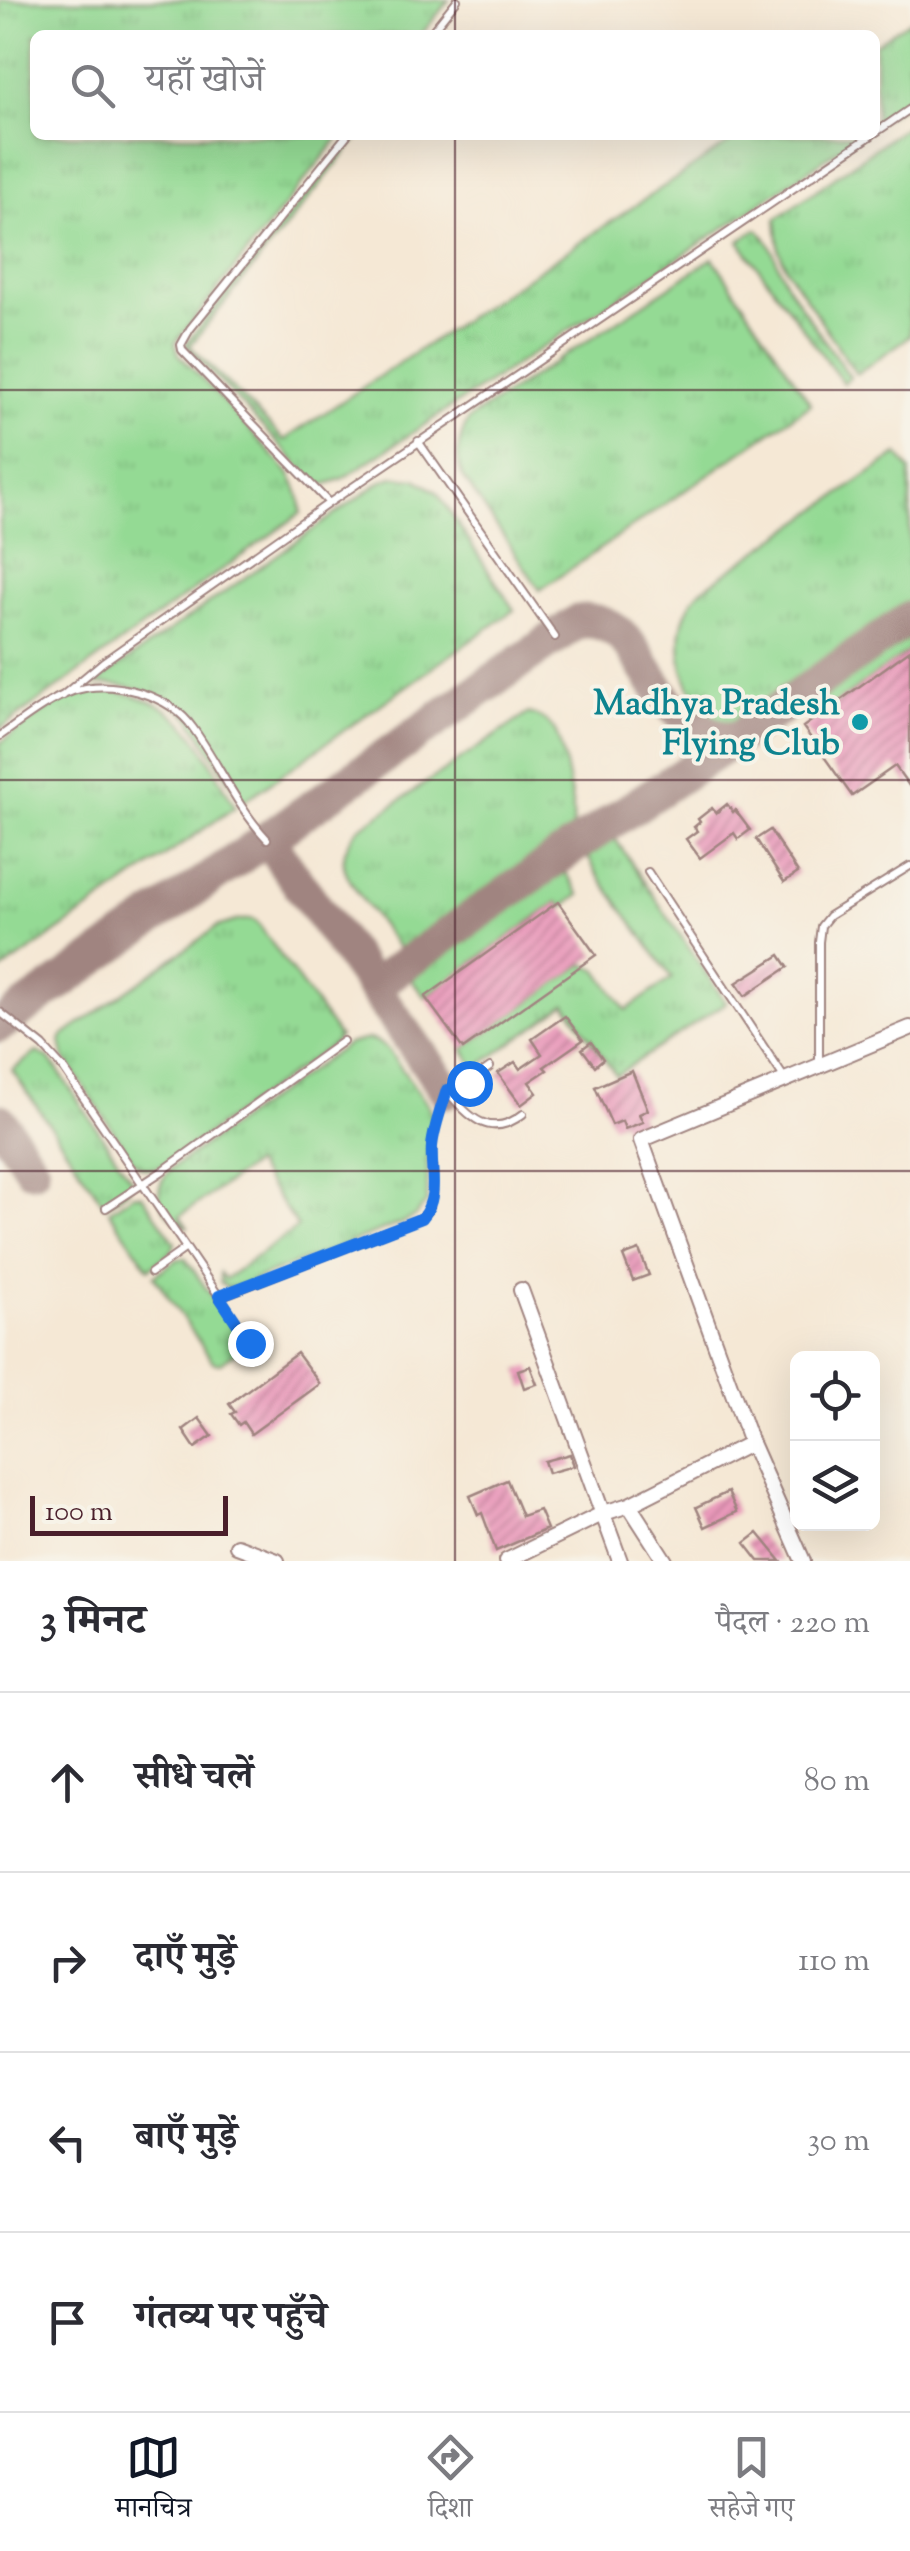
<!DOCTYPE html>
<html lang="hi">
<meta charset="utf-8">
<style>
:root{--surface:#fff;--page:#f7f7f7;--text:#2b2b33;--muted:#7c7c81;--line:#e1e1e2;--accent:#111827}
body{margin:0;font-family:"Sorts Mill Goudy","Noto Serif Devanagari",serif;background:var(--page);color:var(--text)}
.controls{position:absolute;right:30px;bottom:30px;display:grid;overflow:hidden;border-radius:15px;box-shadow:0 10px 40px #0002}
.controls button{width:90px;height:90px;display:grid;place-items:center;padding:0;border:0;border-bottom:2px solid var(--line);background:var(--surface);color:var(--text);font:50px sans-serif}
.scale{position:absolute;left:30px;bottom:25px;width:198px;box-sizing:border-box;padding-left:10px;border:5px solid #4a1f2b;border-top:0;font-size:28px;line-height:35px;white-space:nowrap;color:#4a1f2b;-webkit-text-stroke:8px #f7f3e8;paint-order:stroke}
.stop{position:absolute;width:30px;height:30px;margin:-22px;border:8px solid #1a73e8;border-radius:50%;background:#fff}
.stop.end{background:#1a73e8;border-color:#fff;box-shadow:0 2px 10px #0008}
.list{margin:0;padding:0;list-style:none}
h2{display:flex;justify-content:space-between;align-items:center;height:130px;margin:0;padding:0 40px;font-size:42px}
h2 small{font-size:32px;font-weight:400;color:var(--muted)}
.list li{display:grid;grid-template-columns:65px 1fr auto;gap:30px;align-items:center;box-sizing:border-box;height:180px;padding:0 40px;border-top:2px solid var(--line)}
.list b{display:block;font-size:38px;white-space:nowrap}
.list em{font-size:32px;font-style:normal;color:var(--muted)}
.icon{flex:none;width:55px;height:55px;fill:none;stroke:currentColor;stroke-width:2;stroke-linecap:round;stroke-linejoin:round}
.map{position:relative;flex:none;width:910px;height:1561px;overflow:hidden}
.search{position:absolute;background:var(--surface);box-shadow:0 10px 40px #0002;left:30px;right:30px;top:30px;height:110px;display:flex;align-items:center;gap:25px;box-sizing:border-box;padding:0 35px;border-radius:15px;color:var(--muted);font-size:38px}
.sheet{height:850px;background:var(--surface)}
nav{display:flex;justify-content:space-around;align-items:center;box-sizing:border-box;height:140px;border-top:2px solid var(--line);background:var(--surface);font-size:28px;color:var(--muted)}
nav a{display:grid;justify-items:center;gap:5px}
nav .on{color:var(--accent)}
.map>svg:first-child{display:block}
</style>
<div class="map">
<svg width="910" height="1561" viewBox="0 0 910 1561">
<defs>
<pattern id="grass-tufts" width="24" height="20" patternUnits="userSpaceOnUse" patternTransform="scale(2.5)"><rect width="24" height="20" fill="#94da94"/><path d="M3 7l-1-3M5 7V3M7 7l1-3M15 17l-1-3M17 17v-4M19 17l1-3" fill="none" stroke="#81bb80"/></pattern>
<pattern id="building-hatch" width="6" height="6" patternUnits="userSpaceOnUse" patternTransform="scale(2.5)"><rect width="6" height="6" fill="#e999ba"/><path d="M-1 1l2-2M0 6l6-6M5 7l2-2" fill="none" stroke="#bf7c97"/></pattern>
</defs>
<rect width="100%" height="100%" fill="#f7f3e8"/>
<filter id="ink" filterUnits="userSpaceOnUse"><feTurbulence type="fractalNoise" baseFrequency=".01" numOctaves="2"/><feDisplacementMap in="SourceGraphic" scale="20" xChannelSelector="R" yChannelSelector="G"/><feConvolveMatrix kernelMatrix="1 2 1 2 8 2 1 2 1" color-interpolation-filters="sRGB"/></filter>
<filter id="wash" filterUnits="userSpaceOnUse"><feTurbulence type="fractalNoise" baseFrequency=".0048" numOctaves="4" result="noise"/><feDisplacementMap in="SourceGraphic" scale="40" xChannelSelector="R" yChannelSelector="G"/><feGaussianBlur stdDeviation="2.25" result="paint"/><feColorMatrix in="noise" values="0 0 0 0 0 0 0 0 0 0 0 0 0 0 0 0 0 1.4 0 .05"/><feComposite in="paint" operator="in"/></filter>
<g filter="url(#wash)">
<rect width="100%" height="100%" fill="#f5e8d5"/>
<path fill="url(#grass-tufts)" stroke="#6f7c60" stroke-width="2.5" d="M0,0h449l-28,35h-386v100h306l-166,208 4,11 110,119c7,13 13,24 12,40l-301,216z
M910,20v80l-35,24v-80z
M910,123v213l-54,38 -70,-106 -7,-18 -3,-31z
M353,135h7l-170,211 94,94 457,-305h118l-123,85 -394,259 -19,6 -12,-7 -126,-133z
M757,229c16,12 20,38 30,55 19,32 42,62 63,93l-7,6 -104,-142z
M713,258l98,146 -271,186 -77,-113c-9,-19 -4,-40 6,-58z
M898,454l12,17v138l-156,109c-11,5 -27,10 -39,5 -9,-3 -15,-16 -19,-24 -20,-33 -24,-79 5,-109z
M393,477l23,2 21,13 77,118 -271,192 -54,-85c-28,-25 -58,-33 -95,-33l288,-203z
M910,628v22l-94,68 -12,-17z
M103,690c83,9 96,50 132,117l-235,165v-229c32,-23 61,-50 103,-53z
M529,713c10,3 19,8 25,17 8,11 21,80 19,93 -3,17 -17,26 -29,36l-137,91 -11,-4c-11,-17 -50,-64 -52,-81 -2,-13 6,-27 14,-36z
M614,837l112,166 -110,72 -50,-71 -90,64 -13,-19 120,-85 15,6 28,40 46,-32 -76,-106 -9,-17 8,-7z
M561,865l19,30 -18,12 -4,-5 -133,95 -13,-16 4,-12z
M251,919l5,2 83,116 -6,7 -169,121c-13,5 -19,6 -30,-3l-70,-105 -3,-15 2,-6 154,-109 19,-6z
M368,1039l8,2 12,9 39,54 6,13 -5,33 -1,52 -13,15 -13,6 -166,64 -8,1 -7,-6v-9l5,6 73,-52 -44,-63 -74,52 8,12c-27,-14 -41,-36 -16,-60l167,-118 9,-6z
M37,1052l12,7 6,7 76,113 -2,10 -24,17 -93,-136z
M134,1194l8,1 33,48 -3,8 -23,18 -40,-58z
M185,1258l61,87 -25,18 -8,-1 -59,-86 22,-16z"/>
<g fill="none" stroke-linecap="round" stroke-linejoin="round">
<path stroke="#a08480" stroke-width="35" d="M267,839l180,252
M373,986l199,-138 167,-111
M0,1025l577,-403c49,-9 64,47 89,77 9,12 24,22 37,30 12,7 23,12 36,8l171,-119
M0,1121l32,48"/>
</g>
<g id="blocks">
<path fill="url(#building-hatch)" d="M910,650v137l-15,-21 -43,30 -49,-69z
M727,804l6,8 2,-2 15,20 -12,9 -4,-6 -34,25 -14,-19 11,-8 -3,-4 6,-5 -2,-3 14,-11 4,5z
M770,830l28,43 -14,9 -28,-43z
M558,902l38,53 -133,94 -38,-52z
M780,955l8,12 -43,29 -9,-13z
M565,1016l18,24 -39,27 3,3 -18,12 8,11 -16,12 -23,-32 17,-11 5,7 22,-15 -10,-15z
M591,1042l12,17 -8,7 -13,-17z
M632,1071l16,39 -9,4 4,8 -18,7 -3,-8 -10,4 -17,-38z
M639,1250l10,25 -16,6 -10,-25z
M297,1353l23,31 -69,50 -8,-12 -4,3 -8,-11 4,-2 -6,-8z
M530,1366l7,18 -13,4 -6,-18z
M199,1418l13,18 -17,12 -12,-18z
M570,1454l4,12 -26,7 -4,-12z
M507,1480l15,36 17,-6 8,19 -51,22 -14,-38 -4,2 -8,-19z
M728,1492l9,20 -32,15 -9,-20z
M758,1533l23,28h-22l-14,-18z"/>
</g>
</g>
<g filter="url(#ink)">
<use href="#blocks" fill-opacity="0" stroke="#a08480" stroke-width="2.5"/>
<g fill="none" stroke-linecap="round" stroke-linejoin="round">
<g stroke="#a08480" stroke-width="10">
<path id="lane" d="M429,35l28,-35
M875,133l35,-24
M418,441l137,196
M329,503l-147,-153 -1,-5 9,-16 157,-194
M62,696l41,-34 226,-159 543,-368
M0,736c23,-16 46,-35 73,-45 39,-13 97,4 120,37 26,36 43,78 74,111
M648,872l137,207
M0,1012l43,34 20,22 188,275
M819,1066v-124l2,-16 8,-10 81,-50
M447,1091c22,26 43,49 76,23
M447,1091l15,-4 28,-20
M106,1208l55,-36 182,-131
M151,1273l35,-25
M219,1297l203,-79c18,-22 8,-46 10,-71 2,-20 9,-38 15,-56"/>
</g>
<g stroke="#a08480" stroke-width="18">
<path id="street" d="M521,1290l99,271
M629,1505l36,56
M237,1546l40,15
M506,1561l98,-48 25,-8 122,-62
M803,1561l-52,-118 -110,-303 269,-112"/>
</g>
<use href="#lane" stroke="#fff" stroke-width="6"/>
<use href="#street" stroke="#fff" stroke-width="14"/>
</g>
</g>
<g fill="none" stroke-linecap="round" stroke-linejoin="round" filter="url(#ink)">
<path stroke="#1a73e8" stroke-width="12" d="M250,1343l-31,-47 203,-78c18,-22 8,-46 10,-72 2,-19 9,-37 15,-56l15,-2 7,-5"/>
</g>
<path fill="none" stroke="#4a1f2b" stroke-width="2.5" stroke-opacity="0.55" d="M455,0v35M455,135v1426M0,390h910M0,780h910M0,1171h910"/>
<circle fill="#0f9aa8" stroke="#f7f3e8" stroke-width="4" cx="860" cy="722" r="10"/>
<g text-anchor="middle" stroke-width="8" stroke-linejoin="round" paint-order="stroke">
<g font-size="35" font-weight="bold" fill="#0d838f" stroke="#f7f3e8" text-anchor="end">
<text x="840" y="714">Madhya Pradesh<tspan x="840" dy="40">Flying Club</tspan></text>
</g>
</g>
</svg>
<div class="controls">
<button><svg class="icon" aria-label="locate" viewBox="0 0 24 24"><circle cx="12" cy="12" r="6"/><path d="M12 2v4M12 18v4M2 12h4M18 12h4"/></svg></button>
<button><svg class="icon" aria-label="layers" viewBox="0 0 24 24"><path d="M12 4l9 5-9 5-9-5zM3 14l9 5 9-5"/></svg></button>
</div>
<div class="scale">100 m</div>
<div class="stop" style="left:469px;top:1083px"></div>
<div class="stop end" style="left:250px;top:1343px"></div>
<div class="search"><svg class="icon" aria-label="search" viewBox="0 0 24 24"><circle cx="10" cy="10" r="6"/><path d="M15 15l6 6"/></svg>यहाँ खोजें</div>
</div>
<section class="sheet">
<h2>3 मिनट<small>पैदल · 220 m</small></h2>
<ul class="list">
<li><svg class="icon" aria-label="ahead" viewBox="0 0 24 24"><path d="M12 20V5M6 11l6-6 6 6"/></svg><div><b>सीधे चलें</b></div><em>80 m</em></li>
<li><svg class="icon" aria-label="right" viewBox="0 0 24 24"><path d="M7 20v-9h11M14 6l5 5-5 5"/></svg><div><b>दाएँ मुड़ें</b></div><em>110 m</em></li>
<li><svg class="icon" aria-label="left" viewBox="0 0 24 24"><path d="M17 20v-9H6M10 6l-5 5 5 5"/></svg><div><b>बाएँ मुड़ें</b></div><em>30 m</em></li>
<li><svg class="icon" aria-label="arrive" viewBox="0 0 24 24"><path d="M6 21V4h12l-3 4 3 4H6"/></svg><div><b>गंतव्य पर पहुँचे</b></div></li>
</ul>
</section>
<nav>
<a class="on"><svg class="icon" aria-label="map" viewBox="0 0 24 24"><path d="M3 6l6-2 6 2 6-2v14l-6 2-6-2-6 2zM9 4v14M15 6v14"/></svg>मानचित्र</a>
<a><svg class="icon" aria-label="directions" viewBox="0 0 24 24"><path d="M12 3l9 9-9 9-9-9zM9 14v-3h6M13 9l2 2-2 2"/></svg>दिशा</a>
<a><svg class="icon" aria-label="saved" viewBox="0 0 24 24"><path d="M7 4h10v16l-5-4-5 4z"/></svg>सहेजे गए</a>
</nav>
